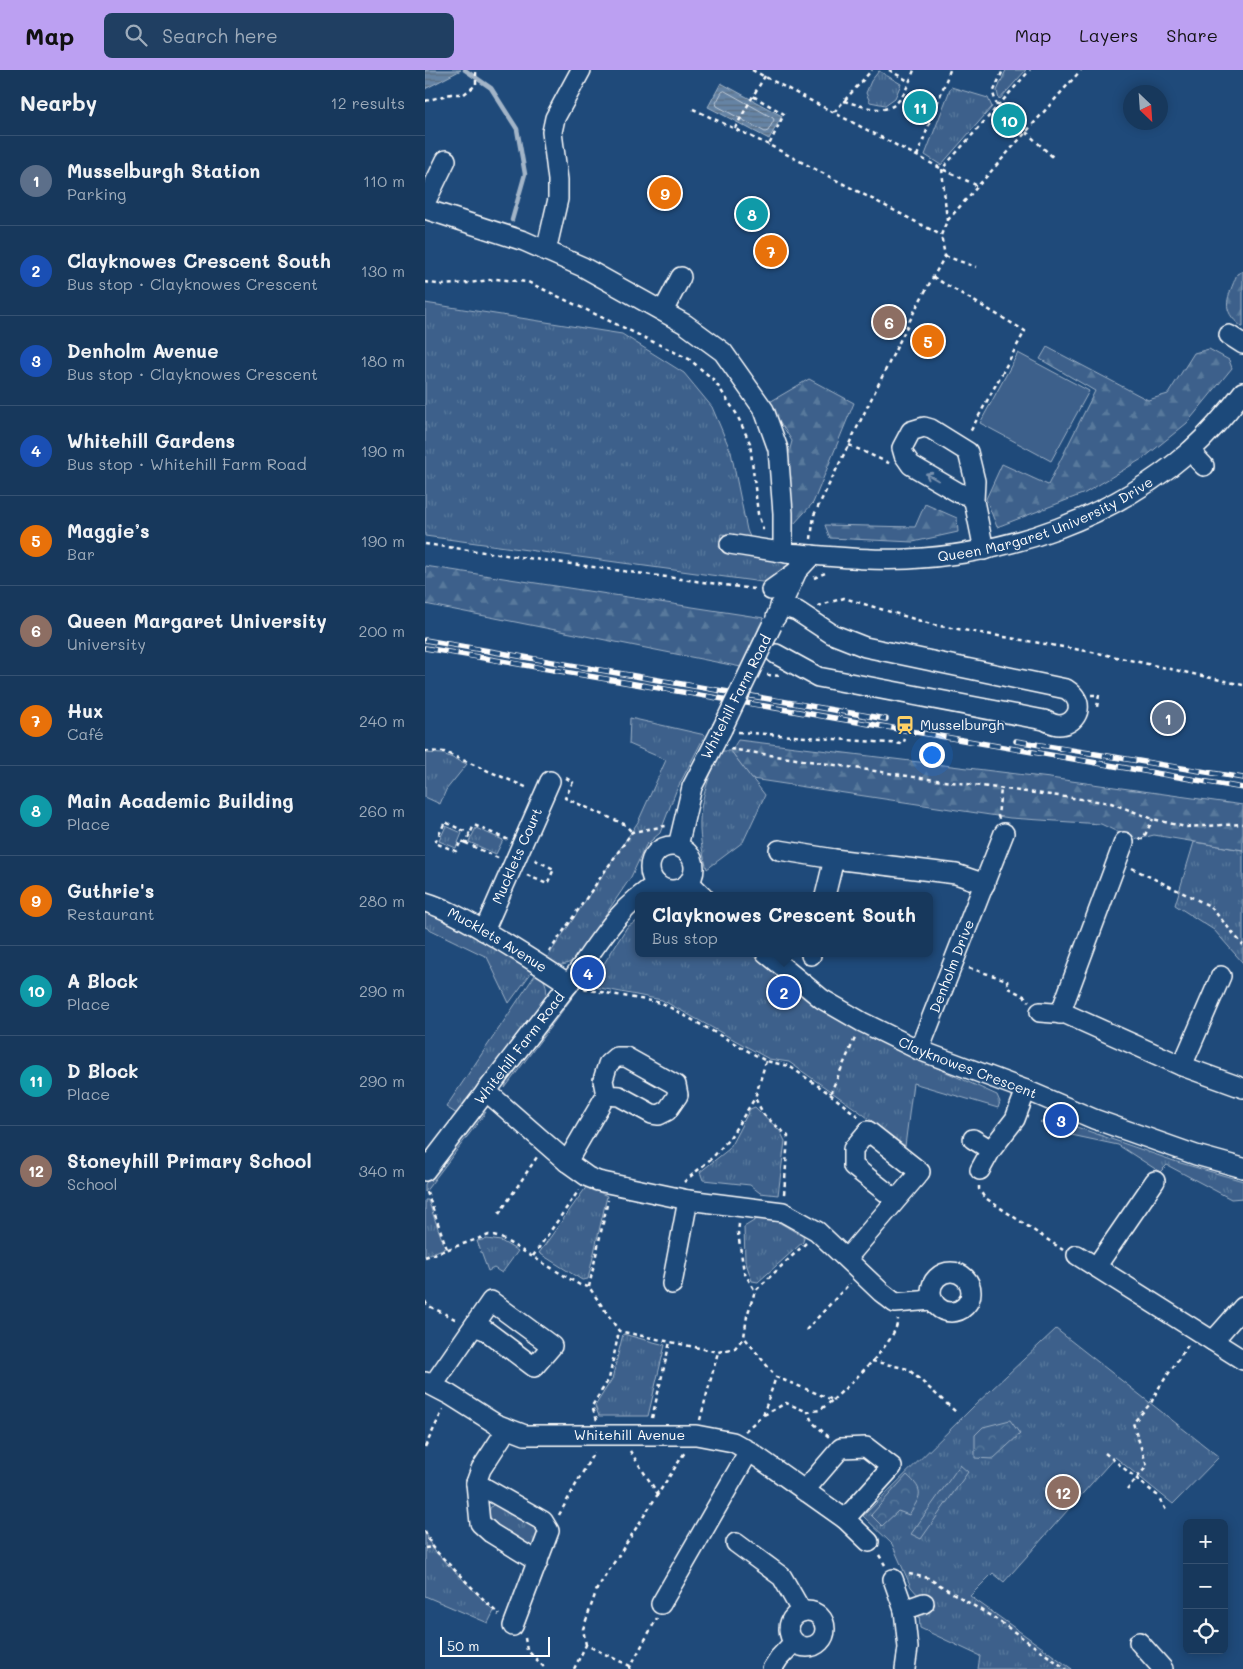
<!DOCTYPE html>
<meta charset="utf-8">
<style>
:root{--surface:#17385c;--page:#203f62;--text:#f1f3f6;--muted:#9eacbb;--line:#365272;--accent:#bca0f2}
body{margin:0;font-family:Mali,sans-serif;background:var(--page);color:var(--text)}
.controls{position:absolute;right:15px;bottom:15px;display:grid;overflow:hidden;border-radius:8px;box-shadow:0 2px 12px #0003}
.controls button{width:45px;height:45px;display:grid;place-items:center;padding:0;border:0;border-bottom:1px solid var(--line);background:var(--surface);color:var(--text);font:25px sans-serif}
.compass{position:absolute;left:698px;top:15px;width:45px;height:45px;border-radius:50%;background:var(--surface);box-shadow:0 2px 12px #0003;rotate:155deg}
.scale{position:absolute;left:15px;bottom:12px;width:110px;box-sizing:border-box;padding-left:5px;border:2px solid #fff;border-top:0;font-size:14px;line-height:18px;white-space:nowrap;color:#fff;-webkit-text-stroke:4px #1f4a7a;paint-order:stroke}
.you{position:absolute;left:506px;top:684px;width:18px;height:18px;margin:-12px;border:4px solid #fff;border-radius:50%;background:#1a73e8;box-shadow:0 0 0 8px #1a73e833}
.badge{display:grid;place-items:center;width:32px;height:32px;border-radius:50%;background:var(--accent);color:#fff;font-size:16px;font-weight:700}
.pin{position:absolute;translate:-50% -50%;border:2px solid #fff;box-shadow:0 1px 5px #0006}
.popup{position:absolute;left:210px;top:822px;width:298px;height:65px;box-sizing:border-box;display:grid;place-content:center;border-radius:8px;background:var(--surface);filter:drop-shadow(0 1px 4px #0005);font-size:16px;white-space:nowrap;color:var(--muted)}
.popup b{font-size:19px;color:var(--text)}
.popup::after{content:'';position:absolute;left:50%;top:100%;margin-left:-10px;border:10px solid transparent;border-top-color:var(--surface)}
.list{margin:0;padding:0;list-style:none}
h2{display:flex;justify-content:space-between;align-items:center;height:65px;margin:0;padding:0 20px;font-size:21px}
h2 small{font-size:16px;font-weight:400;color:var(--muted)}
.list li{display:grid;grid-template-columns:32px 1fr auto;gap:15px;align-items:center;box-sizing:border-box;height:90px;padding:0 20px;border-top:1px solid var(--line)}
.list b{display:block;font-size:19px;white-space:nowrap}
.list p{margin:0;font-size:16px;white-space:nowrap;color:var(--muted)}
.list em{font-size:16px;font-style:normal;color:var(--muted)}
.icon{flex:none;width:28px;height:28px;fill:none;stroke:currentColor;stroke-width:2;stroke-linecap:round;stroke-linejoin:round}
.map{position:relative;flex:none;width:818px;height:1599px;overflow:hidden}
header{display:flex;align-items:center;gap:30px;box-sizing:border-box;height:70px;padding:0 25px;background:var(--accent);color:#111}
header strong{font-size:24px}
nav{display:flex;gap:28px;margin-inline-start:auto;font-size:18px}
.search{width:350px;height:45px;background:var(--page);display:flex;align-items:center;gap:12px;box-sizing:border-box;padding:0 18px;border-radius:8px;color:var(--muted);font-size:19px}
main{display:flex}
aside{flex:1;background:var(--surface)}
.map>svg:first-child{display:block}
</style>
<header>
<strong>Map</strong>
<div class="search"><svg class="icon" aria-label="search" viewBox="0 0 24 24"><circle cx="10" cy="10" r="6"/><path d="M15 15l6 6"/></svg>Search here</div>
<nav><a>Map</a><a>Layers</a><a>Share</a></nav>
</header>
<main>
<aside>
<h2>Nearby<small>12 results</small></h2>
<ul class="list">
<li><span class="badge" style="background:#5c6f8a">1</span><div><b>Musselburgh Station</b><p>Parking</p></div><em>110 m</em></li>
<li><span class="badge" style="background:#1a4fb4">2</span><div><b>Clayknowes Crescent South</b><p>Bus stop · Clayknowes Crescent</p></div><em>130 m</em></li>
<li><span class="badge" style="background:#1a4fb4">3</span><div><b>Denholm Avenue</b><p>Bus stop · Clayknowes Crescent</p></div><em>180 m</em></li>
<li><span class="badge" style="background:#1a4fb4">4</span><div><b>Whitehill Gardens</b><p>Bus stop · Whitehill Farm Road</p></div><em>190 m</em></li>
<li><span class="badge" style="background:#e8710a">5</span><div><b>Maggie’s</b><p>Bar</p></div><em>190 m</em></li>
<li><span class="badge" style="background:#8d6e63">6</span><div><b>Queen Margaret University</b><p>University</p></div><em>200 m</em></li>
<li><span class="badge" style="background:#e8710a">7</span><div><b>Hux</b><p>Café</p></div><em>240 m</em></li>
<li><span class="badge" style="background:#0f9aa8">8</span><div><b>Main Academic Building</b><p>Place</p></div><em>260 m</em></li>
<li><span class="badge" style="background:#e8710a">9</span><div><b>Guthrie's</b><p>Restaurant</p></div><em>280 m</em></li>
<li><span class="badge" style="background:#0f9aa8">10</span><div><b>A Block</b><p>Place</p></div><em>290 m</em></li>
<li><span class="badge" style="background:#0f9aa8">11</span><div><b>D Block</b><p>Place</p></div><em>290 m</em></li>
<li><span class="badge" style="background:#8d6e63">12</span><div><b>Stoneyhill Primary School</b><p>School</p></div><em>340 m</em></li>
</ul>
</aside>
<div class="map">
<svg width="818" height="1599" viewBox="0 0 818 1599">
<defs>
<pattern id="grass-tufts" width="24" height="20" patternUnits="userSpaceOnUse" patternTransform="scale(1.25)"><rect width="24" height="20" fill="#3c618b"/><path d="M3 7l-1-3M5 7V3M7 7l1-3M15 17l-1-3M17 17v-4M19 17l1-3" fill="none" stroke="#59799c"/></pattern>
<pattern id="forest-firs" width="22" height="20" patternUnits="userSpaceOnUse" patternTransform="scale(1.25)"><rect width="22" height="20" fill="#3c618b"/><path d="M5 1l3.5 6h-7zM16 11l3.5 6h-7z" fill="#59799c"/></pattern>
<pattern id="park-crowns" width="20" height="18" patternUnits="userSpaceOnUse" patternTransform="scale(1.25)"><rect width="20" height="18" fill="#3c618b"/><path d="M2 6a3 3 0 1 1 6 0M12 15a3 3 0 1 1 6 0" fill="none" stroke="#59799c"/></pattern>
<pattern id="water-rules" width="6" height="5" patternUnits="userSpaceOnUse" patternTransform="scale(1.25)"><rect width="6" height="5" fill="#6583a4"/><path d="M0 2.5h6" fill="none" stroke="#5b6d81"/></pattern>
</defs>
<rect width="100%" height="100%" fill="#1f4a7a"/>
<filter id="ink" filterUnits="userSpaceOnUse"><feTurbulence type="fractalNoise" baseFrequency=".02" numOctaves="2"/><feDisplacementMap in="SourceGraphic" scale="10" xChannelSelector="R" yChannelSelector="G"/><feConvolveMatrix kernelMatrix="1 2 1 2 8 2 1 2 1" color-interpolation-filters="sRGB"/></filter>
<g filter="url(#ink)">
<path fill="url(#grass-tufts)" stroke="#9eb0c5" d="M581,0h20l-27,30 -2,-9z
M454,1l22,13 -6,14 -10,7 -15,-3 -4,-9 5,-12z
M526,17l37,11 4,9 -51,58 -16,-10z
M0,233l197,31 62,39 28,34 19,45 16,78 3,7 -29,-3 -2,13 69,13v7l-17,16 -9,-1 -337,-46z
M205,648l75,17 -29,56 -16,42 -14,12 -15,32 -55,81c-11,9 -19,9 -31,3l93,-139 28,-62 -37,-16z
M295,681h11l34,44 -22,47 -36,27c-14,-49 -6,-73 13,-118z
M0,683l18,1 24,10 -21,26 -6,14 -15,-7z
M21,756l16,7 -6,15 -17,-7z
M51,758l27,12 -7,14 -27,-12z
M769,772l49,8v113l-29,-33 -39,-25z
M7,842l102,57 -25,34 -22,-46 -62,-30v-14z
M214,850v33h111l76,60 89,45 82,37 3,7 -2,6 -85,-25 -8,63 -45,-34 -71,-50 -20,-3 -107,-59 -72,-14 37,-59z
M112,902c10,9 11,17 8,29l-88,113 -11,-7z
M158,907l3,2 -81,109 3,-12z
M330,1037l25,24 5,10 -7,54 -18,-2 -10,-8 -47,-5 -3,-8 29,-23 21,-40z
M61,1042l-61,80v-8l52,-68z
M623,1047l129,45 66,19v17l-12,1 -64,-34 -7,7 -42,-27 -56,-12 -22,-11z
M162,1116l20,10 -19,83 -6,1 -43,-27z
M0,1130h3l17,48 -20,8z
M332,1149l18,1 29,17 -1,5 -45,40 -6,-1 -7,-21 -1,-33z
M62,1169l14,2 17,10 -16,22 -8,-5 -6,3 -11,-30z
M631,1259l163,128 -46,47 -58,-47 -111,125 -11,-9 -23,23 102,73h-94l2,-13 -60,-28 -1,-13 15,-6 -4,-14 -11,1 -8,-9 -19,-43 -29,-28 111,-110z
M198,1264l42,11 -17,71h-49l-4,-10 17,-27z
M69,1434l47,24 -4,21 -5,-1 -40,-24c-2,-8 -6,-14 2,-20z
M0,1461l7,17 62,63 -6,12 -63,-27z"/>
<path fill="url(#forest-firs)" stroke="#9eb0c5" d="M818,201v56h-1c-23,-18 -14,-29 -5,-53z
M622,277l101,53 20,-6 26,-41 15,-4 20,11 3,8 -45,55 -42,34 -60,36 -88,34 -11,-28 16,-35 46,21 47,-94 -55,-32z
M384,309l45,24 -41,100 -19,21 -5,-9 -3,-51 6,-23 -24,-38z
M500,434l32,14 1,14 -45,10 -83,-4 -5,-13 90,2z
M0,496l339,52 -18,50 -321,-64z
M313,670l312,38 193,27v45l-89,-15 -20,5 -33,-16 -91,-6 -258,-39 -21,-28z"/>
<path fill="url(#park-crowns)" stroke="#9eb0c5" d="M585,1350l10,14 -27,25 -18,-1v-23l8,-8z
M535,1395l8,7 -47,67 -10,-5z
M482,1405c19,17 13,21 2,40l-11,-4 -16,15 -11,-11z"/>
<path fill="#3c618b" stroke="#9eb0c5" d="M593,283l71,38 -38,70 -71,-38z"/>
<path fill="url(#water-rules)" stroke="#a3b5c8" d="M0,0h36l-36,19z
M296,13l61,33 -13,23 -61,-32z"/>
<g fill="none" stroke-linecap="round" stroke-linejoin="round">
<path stroke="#c1cddb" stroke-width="1" d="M300,21l48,27 1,2 -6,11 -3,1 -48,-26 -1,-3 6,-11z"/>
<path stroke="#a3b5c8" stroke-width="4.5" d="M40,0l26,18 26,41 8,45 -13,46"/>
<g stroke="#fff" stroke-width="22">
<g id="minor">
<path d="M0,133l21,-43"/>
<path id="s1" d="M0,139l99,32 59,26 102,57 38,28 41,58 14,39 5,64v34l4,6c40,3 81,8 121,6 102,-5 204,-41 282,-108 20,-18 37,-38 53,-59"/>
<path d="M121,181l12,-52v-19l-6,-48 3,-14 26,-48"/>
<path d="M238,241l18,-34"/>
<path d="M804,265l14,9"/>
<path d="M765,381l14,15"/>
<path d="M549,431l-6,-6 -9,-2 -48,-28 -7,-10 -2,-7 9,-17 13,-4 7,2 37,23 7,29 -1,20 10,49"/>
<path d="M305,474l57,9"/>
<path d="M346,520l25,-18"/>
<path d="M351,547l21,-46 15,-16"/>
<path d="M351,584l42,23 226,43c5,2 9,5 15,5 14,0 25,-15 16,-28 -2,-3 -6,-6 -9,-8l-201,-42 -33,-13 -35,-23 -17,-5"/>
<path d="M253,776l14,-59 30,-58"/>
<circle cx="247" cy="798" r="22"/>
<path d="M354,780l55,9 122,15 29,10"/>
<path d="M264,812l14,14"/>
<path d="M400,826l9,-37"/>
<path id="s2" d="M0,832c17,5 33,14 49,23 32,18 63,38 95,59"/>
<path id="s3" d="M59,861l66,-150"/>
<path id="s4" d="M341,883l56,46 40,23 57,28 107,40 68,29 102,36 47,13"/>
<path d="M386,885v-2"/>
<path d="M615,942l26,2 116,52 61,22"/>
<path d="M635,944l64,-172"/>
<path id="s5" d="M494,980l85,-217"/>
<path d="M757,996l39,-90"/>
<path d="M61,1021l81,71 21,15 10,4 90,19 95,12 34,19 64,61 14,11 37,-3"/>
<path d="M548,1069l18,11"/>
<path d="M142,1092l39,-67 -3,-15 5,-16 8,-7h10l50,28 2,10 -11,16 -8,4 -7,-1 -33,-18 -13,-1"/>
<path d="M555,1100l11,-20 24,-31 11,-29"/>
<path id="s6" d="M0,1101c47,-62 95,-123 142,-185 28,-37 48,-77 90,-102"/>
<path d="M652,1185l166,105"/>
<path d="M422,1188l73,-86 -52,-41 -15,18v17l43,34"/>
<path d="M671,1197l59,-86"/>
<circle cx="526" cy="1222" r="20"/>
<path d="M247,1214l16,-84"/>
<path d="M788,1271l30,-34"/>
<path id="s7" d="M0,1312l25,13 46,29 29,11h171l37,7 16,9 96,68 24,23"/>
<path d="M8,1315l58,-84 61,45 -18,21 -49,-37 -11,-4"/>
<path d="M82,1359l-26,40 -5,14 67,38 6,10 -36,95"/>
<path d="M51,1413l4,40 11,10 47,29"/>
<path d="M379,1421l37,-43 25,-1 26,20 -47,52"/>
<path d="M311,1473l46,34 20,35"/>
<path d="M468,1509l11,31 4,38 -3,21"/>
<path d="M236,1534l88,-153"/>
<path d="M479,1540l20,-7"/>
<circle cx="382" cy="1559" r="18"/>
<path d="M714,1572l24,27"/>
<path d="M347,1599l7,-11 15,-16"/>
</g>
</g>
<path stroke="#fff" stroke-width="2.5" stroke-dasharray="4 4" stroke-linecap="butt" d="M327,0l190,99 36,17
M464,0l21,12
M340,6l-12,20 31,18 -15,31 172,90
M0,31l26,-7h13l12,-9v-15
M419,31c44,13 53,15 70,-31
M572,36l-4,-13 10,-23
M268,39l76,36
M409,42l38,-42
M310,58l18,-32
M601,62l29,27
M492,86l33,-86
M522,151l-5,-52 88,-99
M520,186l31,11
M508,207l92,54 -56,103
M0,212l17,3 27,-2 27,-4 32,3 161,77 25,21 22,33 14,30 8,71 5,15h3
M424,375l42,19
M386,469l3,-24 104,-211 27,-48 -4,-21 6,-14 134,-151
M0,474l329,45
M389,508l11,-5
M393,536l26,-8 90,27 164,28 145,32
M342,605l14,1
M666,625h8l-2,12
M313,662l165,12 2,-5
M305,679l191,29 190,25 42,16 32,8 58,-3
M0,681l19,1 84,36
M141,708l7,4 -8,16 59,26 8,8
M574,749l-1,-3 3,-27
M714,769h4l10,-20
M41,773l-5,-2 -5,10 -21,-8 10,-21 25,12
M73,788l-32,-15 8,-18 32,14 1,-1
M707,798l78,38 33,39
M102,805l20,9 7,-15 -21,-10
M124,882l83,-120 34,-6
M544,898l38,12 1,8 16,8 5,5
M159,919l78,14 104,58 23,5 41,28 26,-58
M341,991l-11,37 9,17 24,21 -4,59
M405,1024l30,24
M259,1112l29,-25 16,-18 26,-41
M554,1116v3l5,8 79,53
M2,1122l20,57
M74,1144l38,-57
M314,1154l-1,9 6,39 11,19
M381,1173l-51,48 -8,25 -3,21 32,40 57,23 -13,10 -12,2 4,10 17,15
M108,1186l46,-66
M0,1187l64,-22 12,3 79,47 9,2 30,44 99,21 17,-4 9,-11
M164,1217l19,-87
M0,1231l2,4 30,15
M381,1260l44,-47
M447,1291l36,8 48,43
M408,1330c17,-17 63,-56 65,-81
M339,1345l22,-12 22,9
M227,1348l18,-76
M172,1350l-5,-14 17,-27 10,-48
M275,1350l18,-68
M320,1361l18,-16 13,-38
M0,1377l18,-37
M205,1381l28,43
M680,1383l53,43 9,16
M702,1420l20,-24 -14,-43 18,-20 7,-14 30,-44
M134,1445l35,-63
M0,1461l7,16 67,68
M0,1478l7,-1
M454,1485l6,10
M484,1504l19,4 71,43 67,48
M100,1568l2,12 19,19
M161,1575l-3,-16 14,-40 88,-137
M149,1599l12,-24 44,21
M204,1599l28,-51"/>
<use href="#minor" stroke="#1f4a7a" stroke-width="19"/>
<g stroke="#fff" stroke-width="5.5">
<path id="rail" d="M0,570l461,79
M0,578l818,140
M591,671l227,37"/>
</g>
<use href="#rail" stroke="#1f4a7a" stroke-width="4" stroke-dasharray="11" stroke-linecap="butt"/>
<g stroke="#fff" stroke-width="22" stroke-linecap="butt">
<path id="minor-bridge" d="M297,659l50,-104"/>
</g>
<use href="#minor-bridge" stroke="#1f4a7a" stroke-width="19"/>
</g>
<defs><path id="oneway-shaft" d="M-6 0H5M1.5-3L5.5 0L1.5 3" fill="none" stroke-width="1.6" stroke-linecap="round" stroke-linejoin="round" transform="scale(1.25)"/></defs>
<use stroke="#7992af" href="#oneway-shaft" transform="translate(507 407) rotate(-150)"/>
</g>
<defs>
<g id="station-bare" transform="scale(1.5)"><path d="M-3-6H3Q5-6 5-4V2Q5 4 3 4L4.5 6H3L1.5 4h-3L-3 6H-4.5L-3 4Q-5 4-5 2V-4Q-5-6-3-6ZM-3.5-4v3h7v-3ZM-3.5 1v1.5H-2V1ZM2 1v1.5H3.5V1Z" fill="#ffd166" stroke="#1f4a7a" stroke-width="2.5" paint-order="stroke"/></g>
</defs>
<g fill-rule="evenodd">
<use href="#station-bare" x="480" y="655"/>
</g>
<g text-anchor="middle" stroke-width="4" stroke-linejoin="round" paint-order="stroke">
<g font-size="14" fill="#fff" stroke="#1f4a7a">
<text dy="5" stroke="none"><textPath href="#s1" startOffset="816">Queen Margaret University Drive</textPath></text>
<text transform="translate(311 627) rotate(-63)" y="5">Whitehill Farm Road</text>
<text dy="5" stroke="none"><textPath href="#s3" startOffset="82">Mucklets Court</textPath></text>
<text dy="5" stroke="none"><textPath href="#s2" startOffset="82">Mucklets Avenue</textPath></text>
<text dy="5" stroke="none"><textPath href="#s5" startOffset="90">Denholm Drive</textPath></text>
<text dy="5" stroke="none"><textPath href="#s6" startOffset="155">Whitehill Farm Road</textPath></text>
<text dy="5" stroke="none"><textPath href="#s4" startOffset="234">Clayknowes Crescent</textPath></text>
<text dy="5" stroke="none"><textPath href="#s7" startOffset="218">Whitehill Avenue</textPath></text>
</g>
<g font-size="14" fill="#fff" stroke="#1f4a7a" text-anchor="start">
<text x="495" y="660">Musselburgh</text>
</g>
</g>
</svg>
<div class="controls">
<button>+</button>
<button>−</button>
<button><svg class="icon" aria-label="locate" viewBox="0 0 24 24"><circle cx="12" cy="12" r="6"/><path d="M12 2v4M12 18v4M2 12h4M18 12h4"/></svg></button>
</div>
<svg class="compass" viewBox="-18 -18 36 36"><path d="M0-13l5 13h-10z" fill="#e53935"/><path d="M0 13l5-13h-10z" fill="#9eacbb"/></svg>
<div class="scale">50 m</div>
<div class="you"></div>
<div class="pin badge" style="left:743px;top:648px;background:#5c6f8a">1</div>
<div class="pin badge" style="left:359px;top:922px;background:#1a4fb4">2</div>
<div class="popup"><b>Clayknowes Crescent South</b>Bus stop</div>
<div class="pin badge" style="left:636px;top:1050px;background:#1a4fb4">3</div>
<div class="pin badge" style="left:163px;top:903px;background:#1a4fb4">4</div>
<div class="pin badge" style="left:503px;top:271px;background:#e8710a">5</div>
<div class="pin badge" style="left:464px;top:252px;background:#8d6e63">6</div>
<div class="pin badge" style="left:346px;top:181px;background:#e8710a">7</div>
<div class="pin badge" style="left:327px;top:144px;background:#0f9aa8">8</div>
<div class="pin badge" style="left:240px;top:123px;background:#e8710a">9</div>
<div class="pin badge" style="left:584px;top:50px;background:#0f9aa8">10</div>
<div class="pin badge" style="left:495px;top:37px;background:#0f9aa8">11</div>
<div class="pin badge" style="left:638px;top:1422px;background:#8d6e63">12</div>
</div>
</main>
